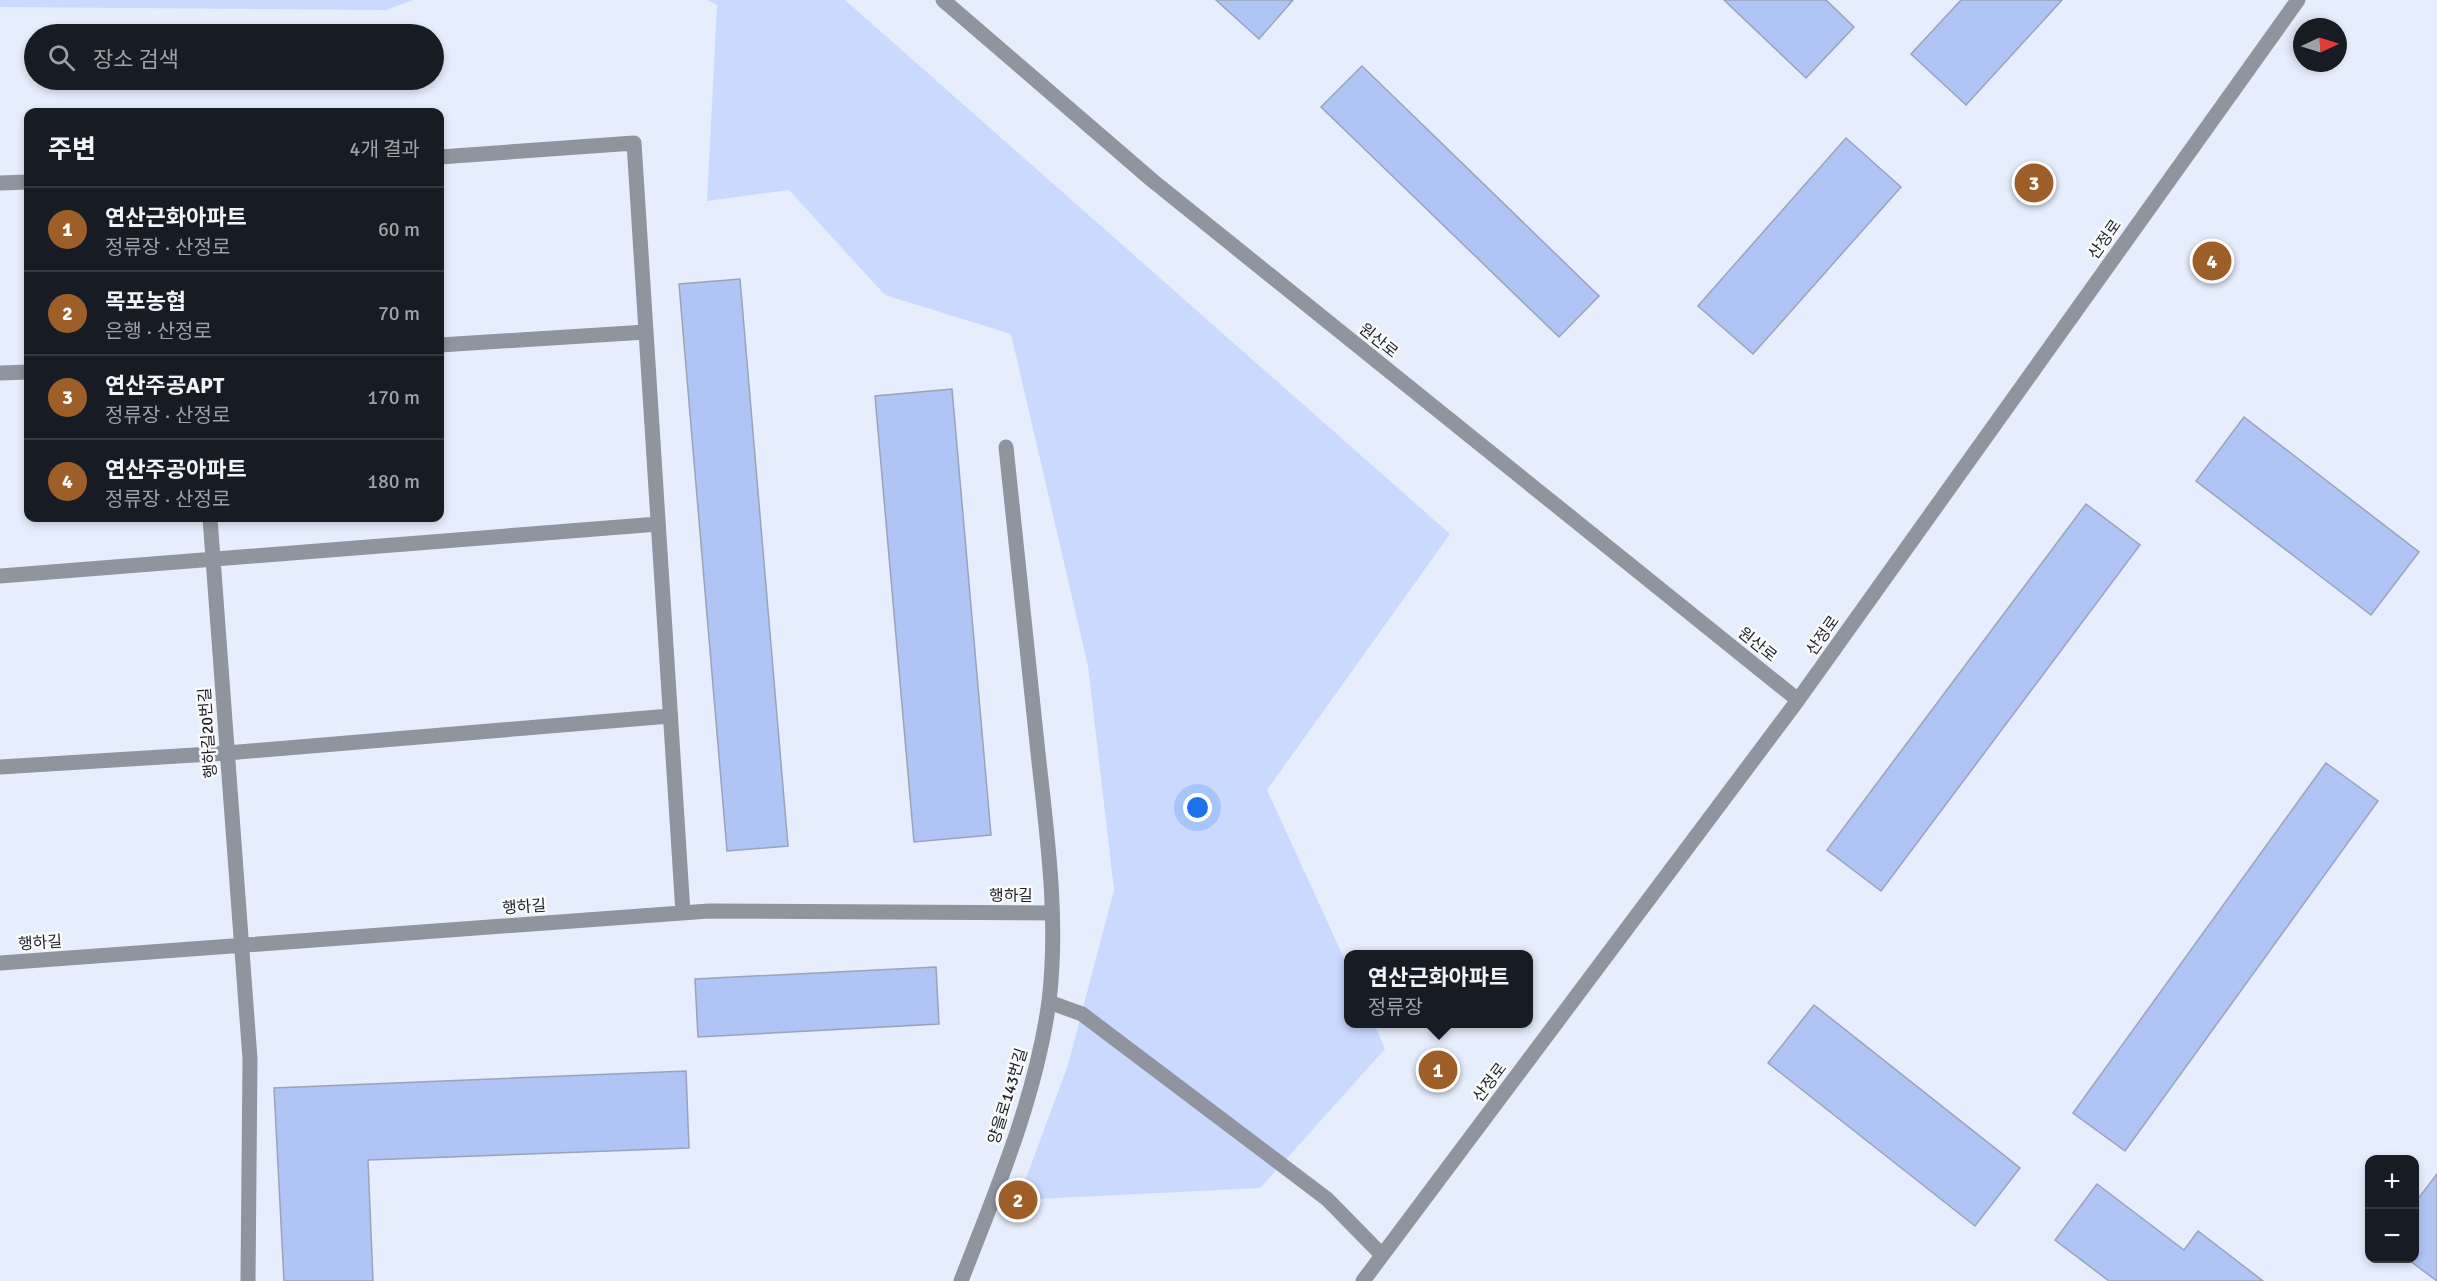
<!DOCTYPE html>
<html lang="ko">
<meta charset="utf-8">
<style>
:root{--surface:#171b24;--page:#242831;--text:#f1f3f6;--muted:#9ea1a6;--line:#363941;--accent:#9e5e27}
body{margin:0;font-family:Signika,"Noto Sans KR",sans-serif;background:var(--page);color:var(--text)}
.controls{position:absolute;right:18px;bottom:18px;display:grid;overflow:hidden;border-radius:12px;box-shadow:0 3px 9px #0003}
.controls button{width:54px;height:54px;display:grid;place-items:center;padding:0;border:0;border-bottom:2px solid var(--line);background:var(--surface);color:var(--text);font:30px sans-serif}
.compass{position:absolute;left:2293px;top:18px;width:54px;height:54px;border-radius:50%;background:var(--surface);box-shadow:0 3px 9px #0003;rotate:86deg}
.you{position:absolute;left:1198px;top:808px;width:21px;height:21px;margin:-15px;border:4px solid #fff;border-radius:50%;background:#1a73e8;box-shadow:0 0 0 9px #1a73e833}
.badge{display:grid;place-items:center;width:39px;height:39px;border-radius:50%;background:var(--accent);color:#fff;font-size:20px;font-weight:700}
.pin{position:absolute;translate:-50% -50%;border:3px solid #fff;box-shadow:0 2px 6px #0006}
.popup{position:absolute;left:1344px;top:950px;width:189px;height:78px;box-sizing:border-box;display:grid;place-content:center;border-radius:12px;background:var(--surface);filter:drop-shadow(0 2px 4px #0005);font-size:20px;white-space:nowrap;color:var(--muted)}
.popup b{font-size:22px;color:var(--text)}
.popup::after{content:'';position:absolute;left:50%;top:100%;margin-left:-12px;border:12px solid transparent;border-top-color:var(--surface)}
.list{margin:0;padding:0;list-style:none}
h2{display:flex;justify-content:space-between;align-items:center;height:78px;margin:0;padding:0 24px;font-size:26px}
h2 small{font-size:20px;font-weight:400;color:var(--muted)}
.list li{display:grid;grid-template-columns:39px 1fr auto;gap:18px;align-items:center;box-sizing:border-box;height:84px;padding:0 24px;border-top:2px solid var(--line)}
.list b{display:block;font-size:22px;white-space:nowrap}
.list p{margin:0;font-size:20px;white-space:nowrap;color:var(--muted)}
.list em{font-size:20px;font-style:normal;color:var(--muted)}
.icon{flex:none;width:33px;height:33px;fill:none;stroke:currentColor;stroke-width:2;stroke-linecap:round;stroke-linejoin:round}
.map{position:relative;flex:none;width:2437px;height:1281px;overflow:hidden}
.search{position:absolute;background:var(--surface);box-shadow:0 3px 9px #0003;left:24px;top:24px;width:420px;height:66px;display:flex;align-items:center;gap:15px;box-sizing:border-box;padding:0 21px;border-radius:33px;color:var(--muted);font-size:22px}
.panel{position:absolute;background:var(--surface);box-shadow:0 3px 9px #0003;left:24px;top:108px;width:420px;height:414px;border-radius:12px}
.map>svg:first-child{display:block}
</style>
<div class="map">
<svg width="2437" height="1281" viewBox="0 0 2437 1281">
<rect width="100%" height="100%" fill="#e6edfc"/>
<path fill="#cadaff" d="M0,0h413l-27,10 -386,-3z
M707,0h138l605,534 -183,256 81,177v57h26l11,25 -125,139 -242,12 50,-135 46,-175 -26,-224 -77,-332 -126,-39 -96,-105 -82,11 10,-196z"/>
<path fill="#b0c4f5" stroke="#99a3bb" stroke-width="1.5" d="M1216,0h77l-34,39z
M1724,0h102l28,27 -48,51z
M1961,0h101l-96,105 -55,-51z
M1362,66l237,230 -40,41 -238,-230z
M1846,138l55,49 -148,167 -55,-48z
M740,279l48,567 -61,5 -48,-567z
M952,389l39,446 -77,7 -39,-446z
M2244,417l175,135 -48,63 -175,-134z
M2086,504l54,41 -259,346 -54,-41z
M2326,763l52,38 -253,350 -52,-38z
M936,967l3,57 -241,13 -3,-58z
M1814,1005l206,163 -45,58 -207,-163z
M686,1071l3,77 -321,12 5,121h-89l-10,-193z
M2437,1174v107l-31,-23h8v-54z
M2097,1184l87,66 14,-19 65,50h-154l-54,-41z"/>
<g fill="none" stroke-linecap="round" stroke-linejoin="round">
<path stroke="#8f949e" stroke-width="15" d="M943,0l210,181 645,519
M440,157l194,-14 49,770
M0,183l28,-1
M440,345l206,-13
M0,373l28,-1
M210,518l40,541 -2,222
M0,576l658,-52
M0,767l227,-14 443,-37
M0,963l709,-52 343,2
M1049,1002l33,12 245,185 55,56
M961,1281c35,-90 75,-183 88,-280 10,-81 -2,-166 -11,-248 -11,-102 -22,-204 -32,-306
M1363,1281l435,-581 500,-700"/>
</g>
<g text-anchor="middle" stroke-width="5" stroke-linejoin="round" paint-order="stroke">
<g font-size="16" fill="#1b1f28" stroke="#fafafa">
<text transform="translate(2104 239) rotate(-55)" y="6">산정로</text>
<text transform="translate(1379 340) rotate(39)" y="6">원산로</text>
<text transform="translate(1822 635) rotate(-55)" y="6">산정로</text>
<text transform="translate(1758 644) rotate(39)" y="6">원산로</text>
<text transform="translate(207 733) rotate(-94)" y="6">행하길20번길</text>
<text x="1011" y="901">행하길</text>
<text transform="translate(524 906) rotate(-4)" y="6">행하길</text>
<text transform="translate(40 942) rotate(-4)" y="6">행하길</text>
<text transform="translate(1489 1082) rotate(-53)" y="6">산정로</text>
<text transform="translate(1007 1096) rotate(-73)" y="6">양을로143번길</text>
</g>
</g>
</svg>
<div class="controls">
<button>+</button>
<button>−</button>
</div>
<svg class="compass" viewBox="-18 -18 36 36"><path d="M0-13l5 13h-10z" fill="#e53935"/><path d="M0 13l5-13h-10z" fill="#9ea1a6"/></svg>
<div class="you"></div>
<div class="pin badge" style="left:1438px;top:1070px">1</div>
<div class="popup"><b>연산근화아파트</b>정류장</div>
<div class="pin badge" style="left:1018px;top:1200px">2</div>
<div class="pin badge" style="left:2034px;top:183px">3</div>
<div class="pin badge" style="left:2212px;top:261px">4</div>
<div class="search"><svg class="icon" aria-label="search" viewBox="0 0 24 24"><circle cx="10" cy="10" r="6"/><path d="M15 15l6 6"/></svg>장소 검색</div>
<section class="panel">
<h2>주변<small>4개 결과</small></h2>
<ul class="list">
<li><span class="badge">1</span><div><b>연산근화아파트</b><p>정류장 · 산정로</p></div><em>60 m</em></li>
<li><span class="badge">2</span><div><b>목포농협</b><p>은행 · 산정로</p></div><em>70 m</em></li>
<li><span class="badge">3</span><div><b>연산주공APT</b><p>정류장 · 산정로</p></div><em>170 m</em></li>
<li><span class="badge">4</span><div><b>연산주공아파트</b><p>정류장 · 산정로</p></div><em>180 m</em></li>
</ul>
</section>
</div>
